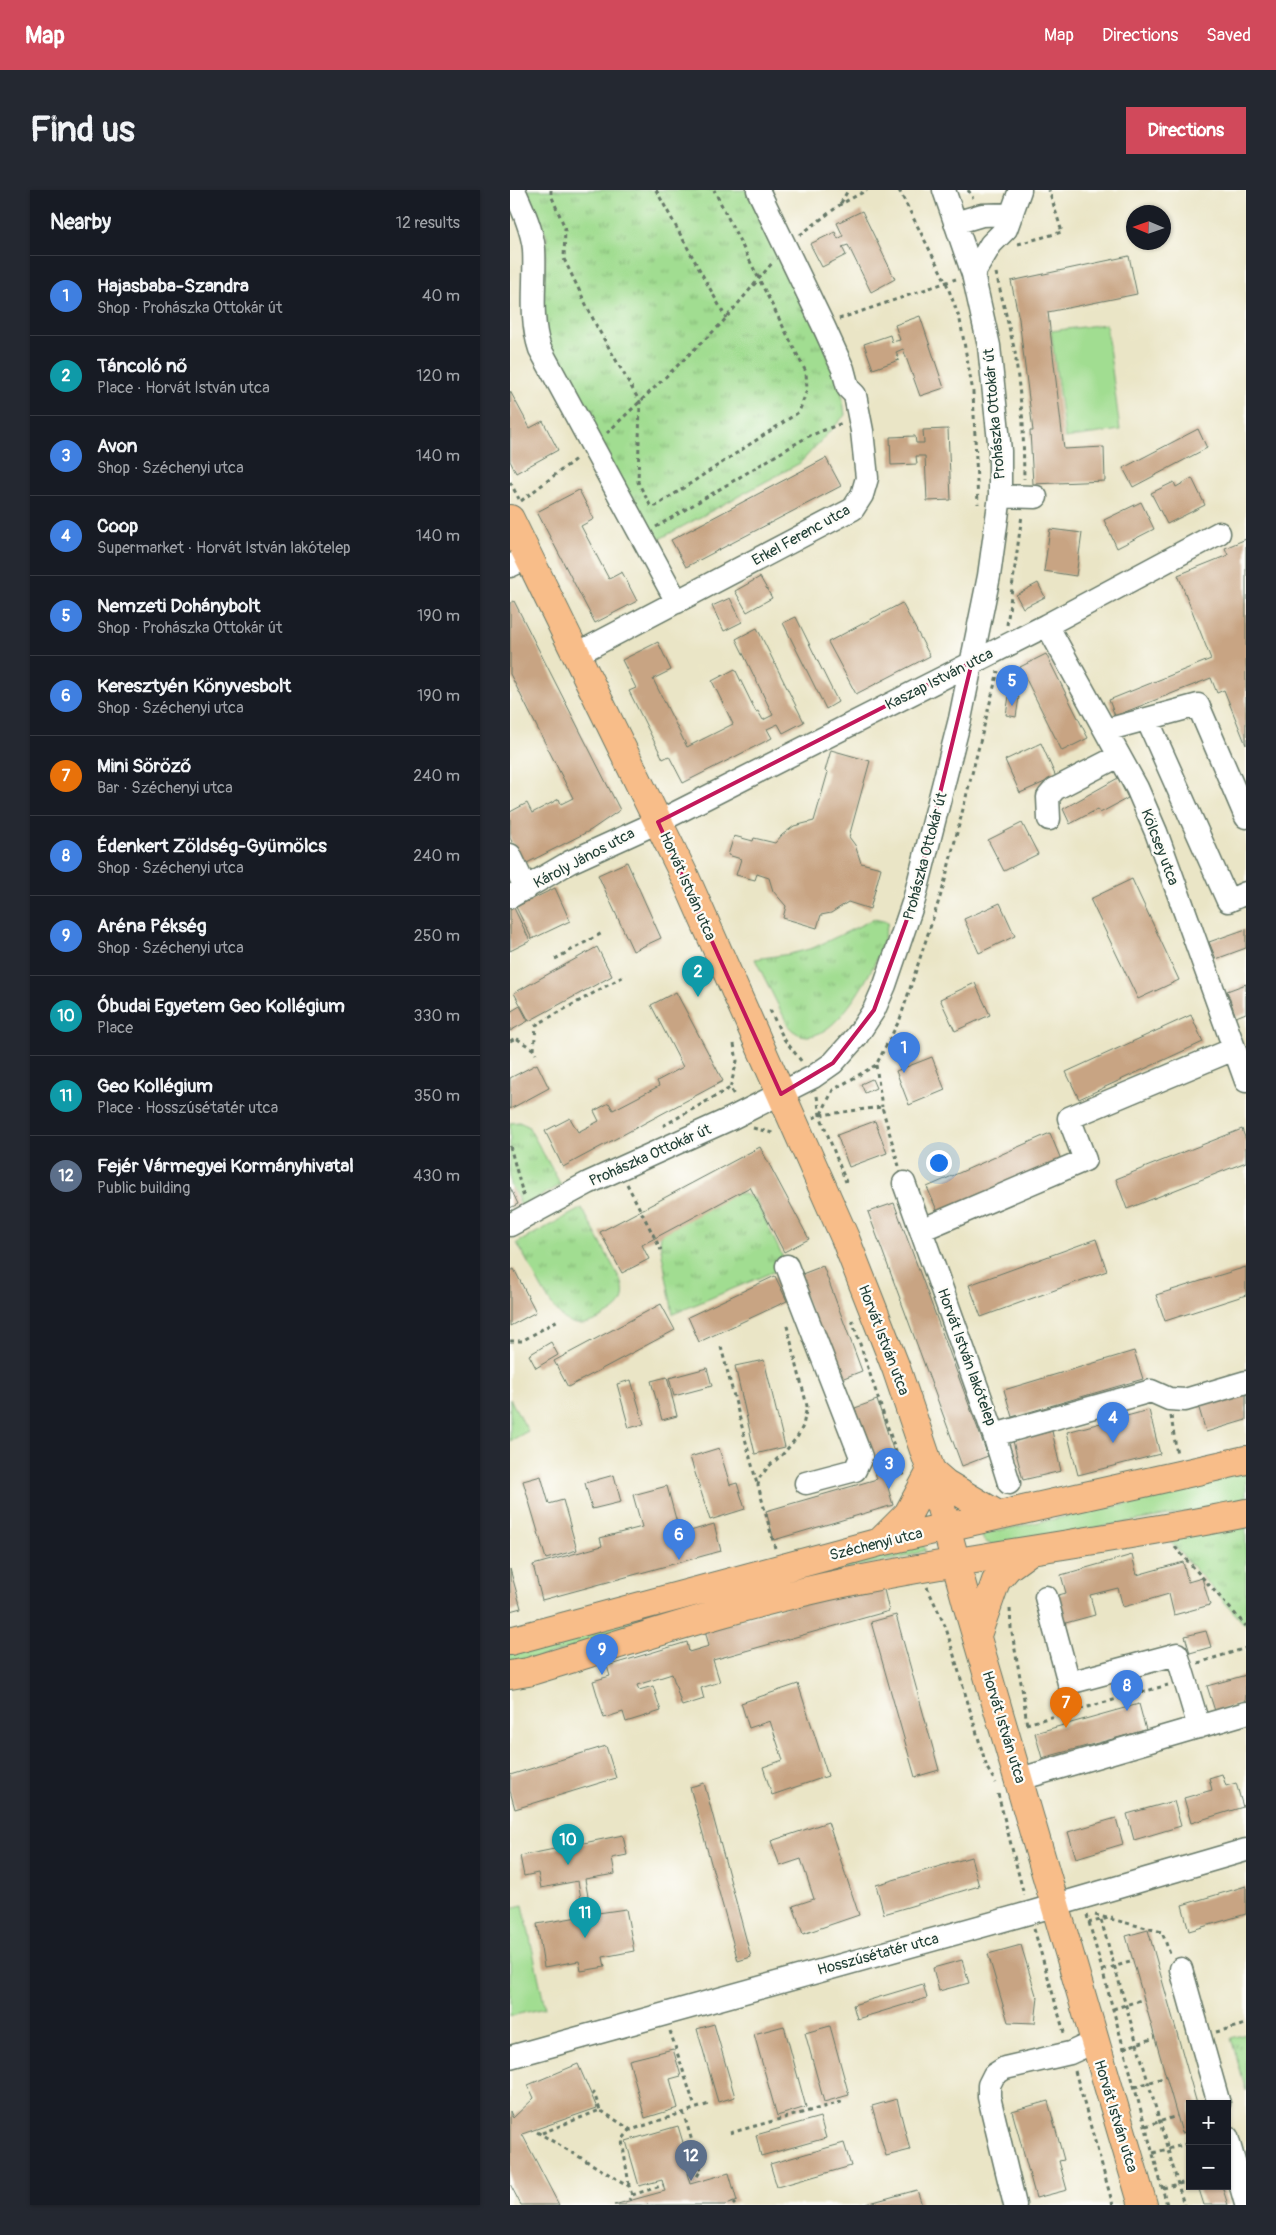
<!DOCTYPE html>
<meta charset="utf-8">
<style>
:root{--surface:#171b24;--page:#242831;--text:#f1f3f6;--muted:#9ea1a6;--line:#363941;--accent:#d1495b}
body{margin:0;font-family:Pangolin,sans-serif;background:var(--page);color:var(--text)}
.controls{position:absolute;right:15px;bottom:15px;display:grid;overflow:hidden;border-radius:0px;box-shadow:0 1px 4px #0004}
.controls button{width:45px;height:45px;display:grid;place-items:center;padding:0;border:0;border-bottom:1px solid var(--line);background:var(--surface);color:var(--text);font:25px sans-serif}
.compass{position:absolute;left:616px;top:15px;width:45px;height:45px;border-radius:50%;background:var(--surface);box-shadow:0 1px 4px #0004;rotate:272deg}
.you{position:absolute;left:428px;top:972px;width:18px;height:18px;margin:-12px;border:4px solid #fff;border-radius:50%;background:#1a73e8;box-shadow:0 0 0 8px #1a73e833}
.badge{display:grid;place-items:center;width:32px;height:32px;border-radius:50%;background:var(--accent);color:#fff;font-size:16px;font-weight:700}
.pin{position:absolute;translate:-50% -41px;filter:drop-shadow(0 1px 2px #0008)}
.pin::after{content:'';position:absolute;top:26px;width:18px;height:15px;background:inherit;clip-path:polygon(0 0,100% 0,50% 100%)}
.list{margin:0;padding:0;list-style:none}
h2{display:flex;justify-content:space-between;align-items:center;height:65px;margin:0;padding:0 20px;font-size:21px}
h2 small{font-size:16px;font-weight:400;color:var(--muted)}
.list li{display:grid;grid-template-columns:32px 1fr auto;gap:15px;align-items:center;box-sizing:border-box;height:80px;padding:0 20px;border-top:1px solid var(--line)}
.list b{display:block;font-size:19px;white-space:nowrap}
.list p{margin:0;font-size:16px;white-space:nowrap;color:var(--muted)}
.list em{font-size:16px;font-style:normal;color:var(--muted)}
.map{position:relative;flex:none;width:736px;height:2015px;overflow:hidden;border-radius:0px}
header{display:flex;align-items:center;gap:30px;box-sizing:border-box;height:70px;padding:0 25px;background:var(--accent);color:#fff}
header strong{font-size:24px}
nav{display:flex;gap:28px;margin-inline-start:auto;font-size:18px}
.intro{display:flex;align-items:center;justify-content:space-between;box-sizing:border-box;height:120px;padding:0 30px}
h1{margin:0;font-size:35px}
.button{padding:12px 22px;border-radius:0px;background:var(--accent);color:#fff;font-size:18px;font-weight:700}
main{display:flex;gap:30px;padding:0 30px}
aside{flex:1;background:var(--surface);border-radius:0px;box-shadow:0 1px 4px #0004}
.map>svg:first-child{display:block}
</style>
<header>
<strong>Map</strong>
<nav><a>Map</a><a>Directions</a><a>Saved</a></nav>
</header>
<div class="intro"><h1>Find us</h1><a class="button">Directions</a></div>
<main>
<aside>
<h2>Nearby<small>12 results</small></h2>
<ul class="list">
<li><span class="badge" style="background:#3f7fe0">1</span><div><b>Hajasbaba-Szandra</b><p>Shop · Prohászka Ottokár út</p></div><em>40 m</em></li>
<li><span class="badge" style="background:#0f9aa8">2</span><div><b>Táncoló nő</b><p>Place · Horvát István utca</p></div><em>120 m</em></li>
<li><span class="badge" style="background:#3f7fe0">3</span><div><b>Avon</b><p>Shop · Széchenyi utca</p></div><em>140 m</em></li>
<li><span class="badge" style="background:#3f7fe0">4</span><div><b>Coop</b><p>Supermarket · Horvát István lakótelep</p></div><em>140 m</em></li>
<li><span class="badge" style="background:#3f7fe0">5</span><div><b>Nemzeti Dohánybolt</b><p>Shop · Prohászka Ottokár út</p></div><em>190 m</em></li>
<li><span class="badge" style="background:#3f7fe0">6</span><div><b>Keresztyén Könyvesbolt</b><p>Shop · Széchenyi utca</p></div><em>190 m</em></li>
<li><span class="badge" style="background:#e8710a">7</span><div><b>Mini Söröző</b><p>Bar · Széchenyi utca</p></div><em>240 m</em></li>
<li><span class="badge" style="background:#3f7fe0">8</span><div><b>Édenkert Zöldség-Gyümölcs</b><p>Shop · Széchenyi utca</p></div><em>240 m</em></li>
<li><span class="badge" style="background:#3f7fe0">9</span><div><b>Aréna Pékség</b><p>Shop · Széchenyi utca</p></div><em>250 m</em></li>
<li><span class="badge" style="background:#0f9aa8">10</span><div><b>Óbudai Egyetem Geo Kollégium</b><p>Place</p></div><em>330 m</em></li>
<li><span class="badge" style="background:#0f9aa8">11</span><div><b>Geo Kollégium</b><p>Place · Hosszúsétatér utca</p></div><em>350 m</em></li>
<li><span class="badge" style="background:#5c6f8a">12</span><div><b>Fejér Vármegyei Kormányhivatal</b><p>Public building</p></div><em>430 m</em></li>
</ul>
</aside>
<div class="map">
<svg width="736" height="2015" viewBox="0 0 736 2015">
<defs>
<pattern id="park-tufts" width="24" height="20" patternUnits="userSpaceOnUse" patternTransform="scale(1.25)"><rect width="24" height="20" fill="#a1dd91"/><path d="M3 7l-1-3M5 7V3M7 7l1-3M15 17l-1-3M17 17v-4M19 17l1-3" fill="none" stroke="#83b477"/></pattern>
</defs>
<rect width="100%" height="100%" fill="#fdfcf7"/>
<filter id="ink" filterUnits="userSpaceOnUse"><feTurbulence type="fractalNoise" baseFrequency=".02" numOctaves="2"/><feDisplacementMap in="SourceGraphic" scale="10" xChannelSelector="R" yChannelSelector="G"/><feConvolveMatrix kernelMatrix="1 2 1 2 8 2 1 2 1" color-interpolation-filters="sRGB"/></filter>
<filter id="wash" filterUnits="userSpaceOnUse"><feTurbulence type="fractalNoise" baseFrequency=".0096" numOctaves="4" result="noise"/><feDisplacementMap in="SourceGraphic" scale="20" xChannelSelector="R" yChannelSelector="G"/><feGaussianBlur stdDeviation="1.12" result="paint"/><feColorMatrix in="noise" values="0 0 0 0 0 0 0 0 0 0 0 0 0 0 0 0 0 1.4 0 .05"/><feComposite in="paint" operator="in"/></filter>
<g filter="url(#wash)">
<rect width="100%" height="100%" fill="#eae5c6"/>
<path fill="#a1dd91" stroke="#608d62" d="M596,134l14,106 -55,8 -14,-107z
M0,1209l18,32 -18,10z
M736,1279v33l-253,43 -9,-4 -3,-7 156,-32z
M13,1715l22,103 -35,8v-108z"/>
<path fill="url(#park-tufts)" stroke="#608d62" d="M16,0h221l78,154 16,42 4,29 -45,48 -146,79 -113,-203 6,-102z
M364,729l14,3c-3,11 -5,23 -10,34 -11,25 -55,107 -89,71l-34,-68 35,-5 23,-6z
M9,932l9,4 33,59 -39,21 -12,-21v-62z
M223,1003l10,1 12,5 32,67 -114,48 -13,-71 1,-8 6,-7z
M72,1018l40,75c4,15 0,23 -14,31 -38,23 -49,4 -67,-27 -8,-15 -16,-30 -24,-44z
M736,1333v103l-78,-87z
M411,1353l5,7 -24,8 -75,14 -317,94v-16z
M736,1844v57l-15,-53z"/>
<g id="blocks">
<path fill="#c8a483" d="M352,21l33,68 -24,13 -23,-47 -6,2 4,8 -24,12 -12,-23 25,-12 3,7 5,-3 -6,-13z
M619,66l8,38 -89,18 16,137 40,-2 1,34 -72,3 -3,-53h3l-14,-112 -8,-38z
M410,126l24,72 -24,8 -17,-47 -7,3 3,8 -26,9 -9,-25 26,-9 2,7 8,-2 -5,-15z
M0,201l20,37 13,-7 15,29 -42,23 -6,-12z
M438,239l3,71 -24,1 -2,-45h-9l1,8 -26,1 -1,-28 25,-1 1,7h8l-1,-13z
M688,239l9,19 -74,39 -10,-19z
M316,268l15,28 -155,81 -15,-27z
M682,288l13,27 -38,19 -16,-31 23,-11 2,5z
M69,300l15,29 -13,7 28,53 13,-7 15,29 -42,22 -58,-111z
M631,312l13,27 -37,19 -13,-28z
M540,339l32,4 -6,43 -32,-5z
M736,349v206l-22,-55 -7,3 -6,-15 -96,38 -6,-16 102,-41 -33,-84 50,-20 -3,-7z
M250,387l12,21 -25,14 -12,-21z
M528,393l7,14 -22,11 -7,-13z
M220,408l12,24 -18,9 -12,-25z
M4,411l106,209 -29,20 -64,33 -6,-3 -11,-22v-26l17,-9 5,10 27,-14 2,5 12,-6 -63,-124v-71z
M392,413l28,53 -74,38 -28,-52z
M286,427l42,85 -12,7 -43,-86z
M247,438l47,94 -21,11 -5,-9 -11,5 5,9 -89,45 -14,-27 -6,3 -34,-68 7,-3 -14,-28 36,-18 13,28 -18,9 34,68 46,-23 -21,-43 23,-12 21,43 2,-1 5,9 10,-5 -37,-76z
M536,464l42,84 -26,13 -42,-84z
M499,506l10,1 -3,20 -10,-2z
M531,553l15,34 -36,16 -15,-33z
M321,560l39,11 -21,76 6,8 6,18 20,5 -11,41 -22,-7 -17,11 -10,2 -4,13 -34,-10 3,-12 -13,-15 -4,-13 -12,-4 -2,6 -19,-5 5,-16 -13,-4 6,-19 19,5 1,-3 21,5 7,-8 12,-9 20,-5 14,-49 -3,-1z
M608,588l10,20 -28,15 -2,-4 -28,15 -7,-15z
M512,633l16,31 -34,17 -16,-31z
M117,672l34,76 -28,13 -35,-76z
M622,689l47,101 -41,19 -48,-100z
M45,698l15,33 -38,18 -16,-32z
M490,713l15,33 -36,17 -15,-34z
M4,718l16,33 -20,10v-41z
M736,739v19l-30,11 -7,-17z
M87,757l15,29 -83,45 -15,-28z
M465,793l15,32 -35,16 -15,-32z
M736,794v29l-10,4 -9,-26z
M166,802l47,89 -160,86 -18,-36 25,-13 8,14 21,-11 -5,-10 15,-8 4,7 46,-24 -2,-5 26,-14 -32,-62z
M10,816l8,15 -18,10v-19z
M681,825l12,27 -124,57 -13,-27z
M422,867l13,33 -36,15 -13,-34z
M27,874l12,24 -39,21v-31z
M362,889l4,9 -11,5 -4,-9z
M365,931l12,32 -38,14 -12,-32z
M732,939l4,11v22l-119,47 -11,-30z
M540,943l12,29 -123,53 -12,-28z
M250,957l49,92 -25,13 -34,-65 -108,58 7,14 -27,14 -22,-41z
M0,997l8,17 -8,4z
M384,1013l94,253 -26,10 -94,-254z
M586,1049l11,32 -126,46 -12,-32z
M313,1076l39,105 -26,10 -39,-105z
M736,1077v28l-81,26 -9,-26z
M4,1079l22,43 -26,14v-55z
M265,1086l12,25 -88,41 -11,-25z
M151,1114l14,26 -107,57 -14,-26z
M41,1152l7,13 -22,13 -7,-13z
M624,1161l9,28 -131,38 -8,-27z
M254,1170l21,87 -30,7 -20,-88z
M197,1178l5,18 -38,10 -5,-18z
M157,1187l10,39 -15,4 -11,-39z
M121,1190l13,44 -15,4 -12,-44z
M736,1201v29l-40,12 -8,-27z
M367,1210l21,65 -15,5 10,35 -119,35 -8,-29 111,-32 -22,-71z
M639,1220l11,44 -82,21 -11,-43z
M542,1241l9,40 -38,9 -10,-39z
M209,1258l11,37 7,-2 8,26 -35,11 -20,-63z
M104,1285l7,27 -29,7 -7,-26z
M31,1286l8,28 14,-4 14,50 -31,9 -23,-78z
M157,1296l13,48 34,-10 7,27 -179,49 -9,-35 69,-19 -2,-8 42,-11 -9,-32z
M622,1365l5,20 46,-13 5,20 14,-4 8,27 -36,10 -5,-21 -46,13 -5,-19 -28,7 5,20 -33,9 -7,-28 11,-3 -5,-18z
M0,1379l11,39 -11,3z
M372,1391l7,30 -176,49 7,22 -19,6 3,11 -22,7 -10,-32 -35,11 2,5 14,-4 8,25 -35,11 -3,-10 -19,6 -11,-37 17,-5 -3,-10 80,-24 2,10 20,-6 -4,-16z
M386,1425l43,155 -24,7 -44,-155z
M696,1441l5,16 -21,6 -5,-17z
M736,1485v27l-31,9 -8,-25z
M288,1494l30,92 -56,19 -9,-28 20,-7 -13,-39 -21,7 -8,-25z
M629,1514l7,26 -104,28 -7,-25z
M96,1556l10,32 -101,31 -5,-18v-16z
M712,1584l4,12 10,-3 7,24 -52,16 -7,-25 28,-8 -3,-12z
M194,1593l47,174 -13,4 -48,-174z
M664,1611l7,25 -47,14 -7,-26z
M606,1628l7,26 -47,14 -8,-26z
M318,1632l31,93 -56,19 -10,-28 21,-7 -13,-40 -21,7 -9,-25z
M113,1645l4,20 -15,3 3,16 -30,5 6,35 35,-5 8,42 -31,6 2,10 -24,4 -2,-10 -35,6 -7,-43 47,-8 -6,-35 -37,7 -3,-15 -14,3 -4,-20z
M461,1667l8,29 -95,28 -8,-29z
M736,1696v28l-57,17 -7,-26z
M638,1740l49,174h-7v27l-8,2 -56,-197z
M511,1755l15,50 2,2 -3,26 -27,-1 -20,-68z
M452,1770l7,23 -30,8 -6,-23z
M413,1794l4,14 -70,21 -4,-14z
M204,1834l21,73 -17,5 -21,-73z
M274,1836l22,81 -29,9 -23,-82z
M320,1836l19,69 -25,7 -19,-69z
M163,1859l8,27 -11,3 8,29 -33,10 -16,-58z
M68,1874l19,44 -75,26 37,71h-38l-11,-21v-73l3,7 21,-20 -6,-13z
M387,1909l13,51 -24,6 -14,-50z
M538,1911l16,59 -5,1 8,29 -31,8 -24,-87z
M310,1927l6,21 -65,18 -5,-21z
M168,1936l14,46 -5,1 3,11 39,-11 8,28 -12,4h-111l51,-14 -3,-11 -23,6 -13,-45z
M334,1953l7,23 -74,21 -7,-23z
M688,1996h24l6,19h-24z
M407,2000l5,15h-56v-1z"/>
</g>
</g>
<g filter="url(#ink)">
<use href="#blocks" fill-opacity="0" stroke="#667867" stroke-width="1"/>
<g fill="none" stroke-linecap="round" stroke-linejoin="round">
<g stroke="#667867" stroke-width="25">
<path id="minor" d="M4,0c8,18 18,39 20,59 2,34 -5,67 6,100l137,253
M445,33l27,-8 30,-1
M463,84l18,-30 15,-15 14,-39
M490,306l36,1
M0,376l19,-9
M537,435l90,163 19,44 90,249
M67,464l276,-145 9,-14 5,-17 -5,-47 -7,-36 -7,-7 -5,-19 -19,-42 -66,-137
M637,529l81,182 18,-8
M596,540l92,-25 48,112
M539,629l-1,-22 7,-8 64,-33
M0,665l16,34
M0,707l60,-35 88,-40 389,-197 172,-92
M394,993l90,252 15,48
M0,1035l78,-42 144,-65 81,-41 20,-14 24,-27 17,-26 11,-25 29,-85 46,-181 29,-143 11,-80v-45l-11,-105 -16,-72 -29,-84
M411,1040l164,-70 -16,-42 165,-69
M277,1076l74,191 -6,13 -49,13
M484,1245l157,-44 18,8 16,1 61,-18
M536,1407l23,86 108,-29 22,73
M510,1589l226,-66
M671,1779l38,135
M0,1867l519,-144 217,-63
M717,1947l19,67
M505,2015l-26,-108v-12l5,-10 11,-7 65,-15 24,-11"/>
</g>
<g stroke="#667867" stroke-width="30">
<path id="major" d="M0,329l175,358 160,361 51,130 35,103 36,133 176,601
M421,1281l15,13 52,31
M370,1352l28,-28 23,-43
M467,1445l19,-54 12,-14 22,-16
M0,1451l370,-99 366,-82
M0,1485l18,-3c106,-32 212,-68 320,-90 132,-27 266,-42 398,-69"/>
</g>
<path stroke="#667867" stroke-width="3" stroke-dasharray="4 4" stroke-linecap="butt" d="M41,0v5l14,33 -1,31 33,68 43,75 -2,80 12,23 6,1 143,-94 8,-22 -1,-18 -92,-182
M146,0l70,128
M389,0l47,92 14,38 13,72 5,112
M458,0l5,8
M331,13l7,-13
M290,45l41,-31 26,-14
M508,54l44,-12 -13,-42
M486,83l19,79 8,70 1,57
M329,129l117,-40
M97,243l114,-109 52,-62
M0,292l9,17
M11,311l56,-43
M146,337l151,-90 35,-14
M497,435l15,-110
M45,769l49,-27
M260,820l14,29 18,23
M0,851l6,-3 18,12 2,4
M224,854l3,17 -7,27 5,9
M24,860l2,-25 90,-50
M366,875l6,42
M307,906l3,19 26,67
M311,924l12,-24 43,-25 24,-46 43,-131 55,-217
M303,928l7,-3 62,-8 17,59
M153,936l67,-38
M243,938l23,6
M0,956l14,52
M117,994l34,66
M342,1130l52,156
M0,1151h12l36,-21
M211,1157l36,137
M661,1226l6,39
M665,1357l71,79
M265,1358l-17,-63 2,-8 9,-11 14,-12 15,-18 5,-10 4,-20 -21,-84
M417,1397l19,41 41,140 9,15
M500,1419l1,19 13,71 3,28
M688,1473l48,-15
M516,1534l142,-39
M488,1604l26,101
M577,1725l80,290
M585,1725l67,17 8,22
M591,1730l83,285
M578,1733l25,-6
M524,1739l31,107
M593,1780l30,-9
M603,1819l31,-10
M160,1841l25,76
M706,1842l30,-8
M614,1858l31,-10
M565,1881l38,134
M625,1897l31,-10
M82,1905l2,-2 6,17
M173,1922l18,58 -6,10
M636,1936l31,-10
M27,1942l92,54 3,9 -3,5
M32,1943l58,-23 31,20 78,-26
M220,1943l115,-32
M643,1963l37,-10
M119,1995l-7,-45 8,-10
M653,1998l27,-7
M122,2005l32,-10
M223,2013l2,2"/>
<use href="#minor" stroke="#fff" stroke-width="22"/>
<use href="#major" stroke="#f8bd89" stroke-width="28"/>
</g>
</g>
<path fill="none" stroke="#c2185b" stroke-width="4" stroke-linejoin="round" d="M462,472l-58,238 -40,110 -41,53 -52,31 -123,-272z"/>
<g text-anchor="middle" stroke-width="4.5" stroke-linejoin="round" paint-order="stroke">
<g font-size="15" fill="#1f3d34" stroke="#fdfcf7">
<text transform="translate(484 224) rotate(-95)" y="5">Prohászka Ottokár út</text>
<text transform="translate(291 345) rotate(-29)" y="5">Erkel Ferenc utca</text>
<text transform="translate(429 489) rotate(-27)" y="5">Kaszap István utca</text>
<text transform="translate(650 657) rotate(69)" y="5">Kölcsey utca</text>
<text transform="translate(415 666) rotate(-75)" y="5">Prohászka Ottokár út</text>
<text transform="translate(74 668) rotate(-28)" y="5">Károly János utca</text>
<text transform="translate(178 696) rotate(66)" y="5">Horvát István utca</text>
<text transform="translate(140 965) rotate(-24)" y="5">Prohászka Ottokár út</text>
<text transform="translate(374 1150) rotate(69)" y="5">Horvát István utca</text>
<text transform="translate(457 1167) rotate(70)" y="5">Horvát István lakótelep</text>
<text transform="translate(366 1354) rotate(-14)" y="5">Széchenyi utca</text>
<text transform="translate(494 1537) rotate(73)" y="5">Horvát István utca</text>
<text transform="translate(368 1764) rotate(-15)" y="5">Hosszúsétatér utca</text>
<text transform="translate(606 1926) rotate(73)" y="5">Horvát István utca</text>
</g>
</g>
</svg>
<div class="controls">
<button>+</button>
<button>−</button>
</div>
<svg class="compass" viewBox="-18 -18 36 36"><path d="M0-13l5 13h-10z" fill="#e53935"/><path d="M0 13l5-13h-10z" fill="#9ea1a6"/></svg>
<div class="you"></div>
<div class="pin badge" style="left:394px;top:883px;background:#3f7fe0">1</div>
<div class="pin badge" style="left:188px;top:807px;background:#0f9aa8">2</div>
<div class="pin badge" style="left:379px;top:1299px;background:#3f7fe0">3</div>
<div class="pin badge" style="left:603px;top:1253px;background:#3f7fe0">4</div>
<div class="pin badge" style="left:502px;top:516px;background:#3f7fe0">5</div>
<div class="pin badge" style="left:169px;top:1370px;background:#3f7fe0">6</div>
<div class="pin badge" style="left:556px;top:1538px;background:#e8710a">7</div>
<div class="pin badge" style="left:617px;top:1521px;background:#3f7fe0">8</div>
<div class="pin badge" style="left:92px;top:1485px;background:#3f7fe0">9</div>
<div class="pin badge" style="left:58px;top:1675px;background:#0f9aa8">10</div>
<div class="pin badge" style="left:75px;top:1748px;background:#0f9aa8">11</div>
<div class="pin badge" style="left:181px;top:1991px;background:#5c6f8a">12</div>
</div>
</main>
